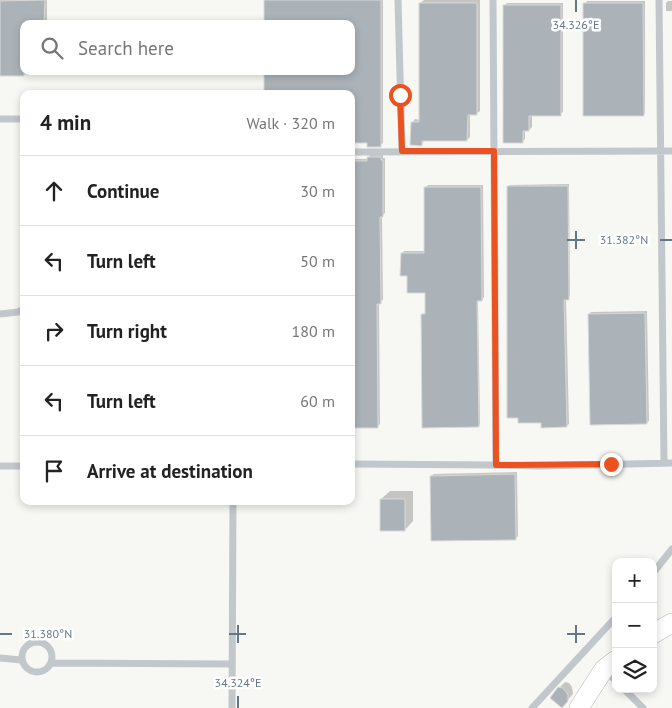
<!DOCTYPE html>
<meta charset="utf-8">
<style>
:root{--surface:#fff;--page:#f6f6f6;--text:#222;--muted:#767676;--line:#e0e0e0}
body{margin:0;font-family:"PT Sans",sans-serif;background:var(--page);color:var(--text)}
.controls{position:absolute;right:15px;bottom:15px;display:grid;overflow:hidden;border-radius:10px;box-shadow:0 2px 8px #0003}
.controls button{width:45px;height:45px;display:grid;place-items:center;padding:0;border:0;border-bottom:1px solid var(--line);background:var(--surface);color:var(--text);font:25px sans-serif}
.stop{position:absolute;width:15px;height:15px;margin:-11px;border:4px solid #ec5220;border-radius:50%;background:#fff}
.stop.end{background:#ec5220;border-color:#fff;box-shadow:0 1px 5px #0008}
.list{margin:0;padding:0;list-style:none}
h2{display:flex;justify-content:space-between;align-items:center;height:65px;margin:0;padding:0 20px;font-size:21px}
h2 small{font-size:16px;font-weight:400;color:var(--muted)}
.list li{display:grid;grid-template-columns:32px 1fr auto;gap:15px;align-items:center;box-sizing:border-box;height:70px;padding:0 20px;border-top:1px solid var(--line)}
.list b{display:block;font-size:19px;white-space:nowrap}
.list em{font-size:16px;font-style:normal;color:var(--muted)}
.icon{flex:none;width:28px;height:28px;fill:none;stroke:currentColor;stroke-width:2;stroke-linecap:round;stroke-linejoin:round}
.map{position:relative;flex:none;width:672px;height:708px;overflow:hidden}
.search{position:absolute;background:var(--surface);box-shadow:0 2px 8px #0003;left:20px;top:20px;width:335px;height:55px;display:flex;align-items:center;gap:12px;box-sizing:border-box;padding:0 18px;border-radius:10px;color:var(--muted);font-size:19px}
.panel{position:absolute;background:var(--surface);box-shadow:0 2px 8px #0003;left:20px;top:90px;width:335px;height:415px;border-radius:10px}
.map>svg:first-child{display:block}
</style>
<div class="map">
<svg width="672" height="708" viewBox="0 0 672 708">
<rect width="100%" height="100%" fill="#f7f8f4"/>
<path fill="#0003" d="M0,0h47v24h-23v47h25l-2,3 -47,1z
M265,0h118v143l-3,2 -12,-3 -17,-71v-47z
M424,0h56v111l-4,3h-6v23l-3,3h-42l-3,4 -10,-21 3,-4 5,1v-117z
M587,1h58v112l-2,2 -58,-111z
M668,1h4v10h-6v-8z
M507,3h56v109l-3,2h-28v13l-3,3h-4v9l-2,2 -19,-135z
M370,155h13v3h2v55l-3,3 1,84 -4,2 1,122 -3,3h-26v-268h17z
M569,184l1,112 -4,2 3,126 -3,2 -58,-239 2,-2z
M428,185h55l1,112 -2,3h-4l2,124 -2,2 -56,-111 4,-3v-20l-17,-17 -7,-22 2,-2h22l-1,-63z
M647,311l2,110 -3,2 -57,-109 2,-2z
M517,472l1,64 -3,3 -84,-63 3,-2z
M390,491h23v30l-8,9 -24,-31z
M565,682l4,1 3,4 1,7 -6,7 -8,-13z"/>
<path fill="#abb3b9" stroke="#d9d9d7" d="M45,0l-1,24h-20v52h-24v-75z
M264,0h117v147h-14v-4h-16v-49h-87v-23h87v-47h-87z
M419,3h58v112h-9l-1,26h-45v5l-12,-1 1,-23h8z
M583,3h60l1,113h-61z
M503,5h58v111h-32v15h-6v12h-20z
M367,157h14v3h2v57h-3l1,87h-4l1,124h-27v-267h16z
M507,186h61l1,114h-5l3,127 -26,1v-5h-23v-5h-11z
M424,187h57l1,114h-5l2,126 -57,1 -1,-114h4v-21h-18v-17h-7l1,-23h23z
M645,313l2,111 -57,1 -2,-111z
M515,474l1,66 -85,1 -1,-65z
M380,499h25v32h-25z
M558,687l5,1 5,7v6l-6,7 -12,-10z"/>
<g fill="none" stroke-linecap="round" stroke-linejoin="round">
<g stroke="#b5babf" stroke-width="20">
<path id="secondary" d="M653,634l19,-11
M579,708l25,-39 12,-9"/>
</g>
<path stroke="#c2c7cb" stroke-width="7" d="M398,0l4,151
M493,0l3,465 44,1 132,-3
M659,0l5,463
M0,119h24
M351,152l321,-1
M0,314l18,-2 6,-3
M351,464l145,1
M0,466h24
M653,573l19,-24
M22 657a15 15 0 1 1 30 0a15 15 0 1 1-30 0Z
M0,658l21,2
M51,663l180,1
M604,669l12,12
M624,689l19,19
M232,708l1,-207
M532,708l84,-91"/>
<use href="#secondary" stroke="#fff" stroke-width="19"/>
</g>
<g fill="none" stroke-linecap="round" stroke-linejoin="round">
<path stroke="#ec5220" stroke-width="6" d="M400,95l2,56h92l2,314 115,-1"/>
</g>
<path fill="none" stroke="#657787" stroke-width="2" d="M576,0v12M576,231v18M567,240h18M660,240h12M238,625v18M576,625v18M0,634h12M229,634h17M567,634h18M238,696v12"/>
<g font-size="12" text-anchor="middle" fill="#657787" stroke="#fff" stroke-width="5" stroke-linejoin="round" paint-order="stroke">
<text x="576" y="29">34.326°E</text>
<text x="624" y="244">31.382°N</text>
<text x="48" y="638">31.380°N</text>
<text x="238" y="687">34.324°E</text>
</g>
</svg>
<div class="controls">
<button>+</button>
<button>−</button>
<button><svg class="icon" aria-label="layers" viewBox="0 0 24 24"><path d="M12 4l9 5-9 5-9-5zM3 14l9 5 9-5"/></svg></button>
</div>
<div class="stop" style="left:400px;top:95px"></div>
<div class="stop end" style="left:611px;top:464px"></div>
<div class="search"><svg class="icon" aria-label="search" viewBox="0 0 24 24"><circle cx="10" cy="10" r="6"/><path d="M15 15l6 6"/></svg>Search here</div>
<section class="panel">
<h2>4 min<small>Walk · 320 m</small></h2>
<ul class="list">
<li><svg class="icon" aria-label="ahead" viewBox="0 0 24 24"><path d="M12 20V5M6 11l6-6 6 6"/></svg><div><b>Continue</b></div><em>30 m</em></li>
<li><svg class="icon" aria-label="left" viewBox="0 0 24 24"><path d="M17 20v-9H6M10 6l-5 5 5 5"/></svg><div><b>Turn left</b></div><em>50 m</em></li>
<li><svg class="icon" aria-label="right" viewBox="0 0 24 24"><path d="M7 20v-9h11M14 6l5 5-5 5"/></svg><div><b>Turn right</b></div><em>180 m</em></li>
<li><svg class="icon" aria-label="left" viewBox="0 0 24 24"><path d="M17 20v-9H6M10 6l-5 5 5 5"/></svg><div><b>Turn left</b></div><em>60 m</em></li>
<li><svg class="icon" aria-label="arrive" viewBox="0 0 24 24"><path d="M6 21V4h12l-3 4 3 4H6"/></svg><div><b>Arrive at destination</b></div></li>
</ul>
</section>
</div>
